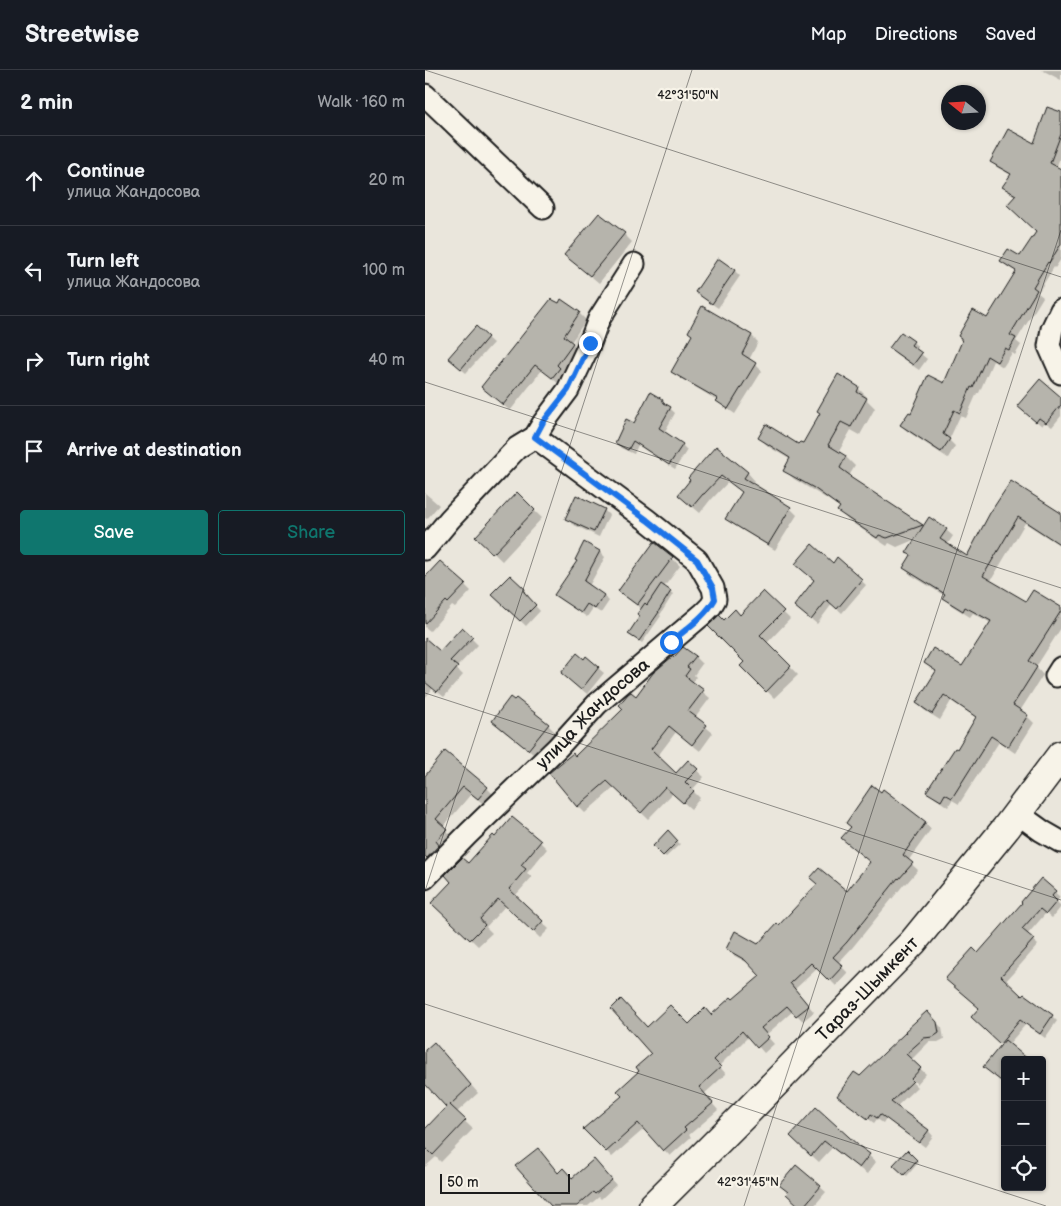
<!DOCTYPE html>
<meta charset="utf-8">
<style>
:root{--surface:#171b24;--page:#242831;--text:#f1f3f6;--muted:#9ea1a6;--line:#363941;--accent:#0f766e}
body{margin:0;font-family:"Balsamiq Sans",sans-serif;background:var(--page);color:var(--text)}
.controls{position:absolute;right:15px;bottom:15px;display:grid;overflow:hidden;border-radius:5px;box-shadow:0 1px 4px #0004}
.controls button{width:45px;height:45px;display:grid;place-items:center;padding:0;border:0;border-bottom:1px solid var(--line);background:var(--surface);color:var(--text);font:25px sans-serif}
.compass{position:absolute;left:516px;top:15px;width:45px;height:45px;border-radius:50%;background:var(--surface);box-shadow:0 1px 4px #0004;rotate:288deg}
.scale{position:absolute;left:15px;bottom:12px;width:130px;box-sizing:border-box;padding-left:5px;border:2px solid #1c1c1c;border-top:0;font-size:14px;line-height:18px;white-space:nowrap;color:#1c1c1c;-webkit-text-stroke:4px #f7f3e8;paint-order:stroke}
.stop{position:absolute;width:15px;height:15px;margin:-11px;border:4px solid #1a73e8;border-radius:50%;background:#fff}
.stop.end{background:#1a73e8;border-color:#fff;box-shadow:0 1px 5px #0008}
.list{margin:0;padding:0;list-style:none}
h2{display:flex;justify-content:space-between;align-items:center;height:65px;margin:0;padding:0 20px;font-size:21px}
h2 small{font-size:16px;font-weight:400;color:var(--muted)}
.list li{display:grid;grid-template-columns:32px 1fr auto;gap:15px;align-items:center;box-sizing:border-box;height:90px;padding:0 20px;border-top:1px solid var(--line)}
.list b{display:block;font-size:19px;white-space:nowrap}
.list p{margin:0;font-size:16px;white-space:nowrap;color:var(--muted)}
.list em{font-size:16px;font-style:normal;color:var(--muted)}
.actions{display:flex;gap:10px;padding:15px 20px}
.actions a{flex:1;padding:11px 0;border:1px solid var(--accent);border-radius:5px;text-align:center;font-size:18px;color:var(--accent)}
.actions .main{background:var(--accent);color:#fff}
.icon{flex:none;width:28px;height:28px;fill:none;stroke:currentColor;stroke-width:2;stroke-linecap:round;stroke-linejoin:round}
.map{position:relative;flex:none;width:636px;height:1136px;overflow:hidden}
header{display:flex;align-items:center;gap:30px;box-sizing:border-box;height:70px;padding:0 25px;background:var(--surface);border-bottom:1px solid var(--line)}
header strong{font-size:24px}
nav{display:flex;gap:28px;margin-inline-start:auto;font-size:18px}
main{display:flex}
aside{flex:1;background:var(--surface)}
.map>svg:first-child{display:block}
</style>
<header>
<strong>Streetwise</strong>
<nav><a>Map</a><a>Directions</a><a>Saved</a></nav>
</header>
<main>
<aside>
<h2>2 min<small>Walk · 160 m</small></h2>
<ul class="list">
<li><svg class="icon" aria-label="ahead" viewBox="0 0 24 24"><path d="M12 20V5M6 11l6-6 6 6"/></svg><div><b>Continue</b><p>улица Жандосова</p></div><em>20 m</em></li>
<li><svg class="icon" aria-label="left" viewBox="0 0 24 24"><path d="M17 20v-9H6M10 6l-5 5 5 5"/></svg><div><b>Turn left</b><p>улица Жандосова</p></div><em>100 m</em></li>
<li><svg class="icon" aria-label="right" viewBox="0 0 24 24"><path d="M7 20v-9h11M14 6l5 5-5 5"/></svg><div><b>Turn right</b></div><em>40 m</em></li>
<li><svg class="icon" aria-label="arrive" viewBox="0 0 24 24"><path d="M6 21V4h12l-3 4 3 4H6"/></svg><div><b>Arrive at destination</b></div></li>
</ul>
<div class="actions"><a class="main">Save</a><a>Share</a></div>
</aside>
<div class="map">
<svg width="636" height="1136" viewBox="0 0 636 1136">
<rect width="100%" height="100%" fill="#eae6dc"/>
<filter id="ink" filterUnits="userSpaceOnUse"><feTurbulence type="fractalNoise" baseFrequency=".02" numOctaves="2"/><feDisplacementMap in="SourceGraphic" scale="10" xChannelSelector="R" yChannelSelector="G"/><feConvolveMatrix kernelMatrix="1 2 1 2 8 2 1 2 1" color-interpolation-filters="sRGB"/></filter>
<g filter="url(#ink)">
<path fill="#0003" d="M617,0h19v10z
M636,44v41l-5,13 5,2v89l-6,9 -1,-1 -16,26 5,4 -27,44 5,4 -6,10 -3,-2 -9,14 -10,-6 -14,32h-2l-11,25 -6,-2 -11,24 6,6 -7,12 -41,-27 -6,-6 43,-41 43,-64 30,-48 -9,-5 -6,-6 18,-3 17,-26 -20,-35 -7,-4 -6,-7 7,-11 -13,-7 -6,-6 42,-17z
M199,164l8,8 -33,41 -33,-28z
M294,190l16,11 5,5 -22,32 -16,-11z
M137,231l17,12 7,7 -15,22 8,8 -16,23 3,2 -7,9 -17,-14 -32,41 -28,-24z
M277,238l50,28 6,6 -9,18 6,4 7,7 -27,43 -10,-7 -8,-7 -37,-22 -7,-7 20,-36z
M51,258l17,15 -27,30 -11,-9z
M488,272l5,5 -2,3 11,9 -8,11 -23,-16 -5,-6z
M433,318l9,9 -1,2 9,9 -15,27 -9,-5 -13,23 8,4 9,9 -6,10 5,5 70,46 22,3 7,6 -6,9 20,12 24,-43 70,1v31l-36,-23 -35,59 37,21 34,6v19l-25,39 7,8 -23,36 7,5 7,7 -19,30 -16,-11 -40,62 -7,-4 -4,7 -13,-9 -7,-6 29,-41 20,-33 -26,-17 -11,19 -16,-10 -7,-7 20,-31 -12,-9 38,5 28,-45 -18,-10 -3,4 -19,-12 -7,-7 1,-2 -34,-21 -7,-7 7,-12 -3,-3 8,-14 -19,8 -8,-4 -2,3 -39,-26 -9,-9 2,-3 -17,-11 -30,-18 -9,-9 6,-10 -22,-13 -9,-9 39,8 4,-1z
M636,329v17l-9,11 -7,-5 -3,4 -18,-15z
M236,330l14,13 -11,20 18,12 5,5 -12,19 -37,-24 -4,9 -13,-6 -5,-5 18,-19z
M291,378l32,25 6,7 -3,4 39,24 7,7 -22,35 -41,-25 -7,-7 16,-25 -14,-12 -18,19v-1l-11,14 -14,-12z
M0,423l14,12 -12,14 -2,-1z
M92,424l25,24 -40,43 -25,-24z
M179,440l5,5 -10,22 -27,-13 -5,-6z
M160,474l15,8 5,5 -16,29 15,10 5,5 -8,12 -8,-5 -6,9 -26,-17 -5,-5 22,-34z
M247,488l8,8 -16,21 9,7 -13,21 1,1 -19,27 -10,-7 9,-20 1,-7 -14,-10 -8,-8z
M413,489l28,26 -24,28 -10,-9 -15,20 -22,-18z
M85,507l19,19 -1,2 12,13 -14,15 -33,-32z
M0,509l40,6 6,6 -16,17 -3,-2 -22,25 -5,-4z
M338,523l27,26 -23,24 31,32 -24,23 -32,-32 4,-4 -22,-40 16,-6z
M37,559l16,16 -22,23 7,7 -19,22 -11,-9 -8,10v-58l15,13z
M270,587l7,7 -8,11 2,2 -4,6 18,15 -15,20 18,15 -13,18 -24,-19 -19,25 19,17 12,-12 16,15 -12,13 8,8 -9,11 -18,-16 -25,26 -33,-32 -30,26 -7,-7 -3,-49 61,-60z
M161,588l18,15 -17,21 -19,-16z
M68,651l55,4 8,8 -19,24 -36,-28z
M0,708l62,10 8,8 -9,10 -15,-12 -28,33 11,11 -29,35z
M458,721l42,32 6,6 -23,32 10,9 -12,14 -1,-1 -53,65 -14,15 10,10 -12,13 -18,-18 -23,21 19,23 -11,9 -10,-10 -27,24 8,9 -10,9 -15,-17 -30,30 7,8 -22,20 14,16 -29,25 2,2 -21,19 -26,-27 -32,28 -27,-28 38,-33 30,-42 -5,-25 41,-3 22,-9 22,-16 29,-25 -10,-11 -19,-10 -6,-6 31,-4 21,-18 68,-34 24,-30 10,-69z
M243,762l12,12 -14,13 -11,-11z
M70,769l45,3 7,7 -20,24 5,4 -17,19 34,33 -9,9 -34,-33 -20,22 6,6 -14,13 -45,-43z
M616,810l19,17 -3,5 4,4v1l-9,11 -6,-5 -19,22 11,10 -33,37 17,16 30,18 5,5 -12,17 -19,-14 -18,21 -3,15v24l-15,-12 12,-27 -25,-23 3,-13 -2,-54 46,-52z
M502,942l15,16 2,11 -6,3h-9l-18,18 15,14 -9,10 -8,-8 -2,1 10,10 -21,20 32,23 5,6 -8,11 -39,-29 -3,5 -6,-4 -3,4 -30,-22 -6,-5 23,-18z
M16,981l37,42 -22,20 17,16 -32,33 -5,-5 -11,10v-36l23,-24 -23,-25v-30z
M391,1039l60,53 -9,12 -35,-26 -13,14 -20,-18z
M482,1082l11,11 -11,13 -12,-11z
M174,1095l17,20 -15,14 -2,-2 -11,9h-35l5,-32 14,5z
M371,1096l30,26 -12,14h-14z"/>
<path fill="#b6b4ac" stroke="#1c1c1c" d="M622,37l14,5v22l-11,29 11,6v75l-12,19 -1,-1 -15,25 4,3 -27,45 6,3 -7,12 -4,-2 -8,14 -10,-6 -14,32 -2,-1 -11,26 -6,-3 -11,24 7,5 -9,13 -41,-27 9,-13 2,1 17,-38 16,8 18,-42 -1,-1v-2l-3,-2 15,-26 14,8 29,-47 -16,-10 8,-12 12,7 16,-24 -29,-27 9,-10 -14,-8 9,-13 -21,-12 18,-33 26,14z
M174,143l26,20 -35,43 -26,-21z
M293,188l17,12 -23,34 -17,-12z
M126,229l8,4 2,-4 19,13 -16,24 9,7 -16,22 3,3 -8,10 -17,-13 -32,40 -22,-18z
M277,236l50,29 -10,19 14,9 -28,46 -12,-8 2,-2 -47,-27 21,-37 -4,-3z
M51,256l12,11 -27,32 -13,-11z
M476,262l13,9 -3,4 11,8 -9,12 -24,-17z
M413,304l21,13 -2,5 10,6 -16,29 -10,-5 -13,23 18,11 -6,12 11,8 -1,1 73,48 -36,13 -8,-3 -2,3 -40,-27 3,-4 -26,-19 -31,-17 7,-13 -32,-20 8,-14 32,20 2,-2 3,1 17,-30 -3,-2z
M615,309l21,18v8l-15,18 -7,-5 -3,4 -19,-16z
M225,322l12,7 2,4 7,4 -12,21 24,16 -14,21 -36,-24 -5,9 -13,-7 11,-24 8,4z
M291,376l32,26 -4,6 47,29 -23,38 -43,-26 17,-27 -21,-16 -17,18h-1l-11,13 -14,-12 12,-15 -2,-2z
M586,411l50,32v32l-43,-28 -35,59 43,25 7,-11 28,17v4l-32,50 8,6 -24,38 15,10 -20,32 -17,-11 -39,62 -7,-4 -4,7 -15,-9 29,-44 2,1 19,-32 -32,-22 -12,19 -16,-11 20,-32 -12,-8 9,-15 29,18 29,-45 -26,-14 -2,4 -21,-13 3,-4 -42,-26 8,-13 -5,-2 23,-36 18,12 -7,10 27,17 23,-43z
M92,422l18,18 -42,44 -18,-17z
M151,425l29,14 -11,23 -29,-13z
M159,472l16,9 -16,30 20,14 -9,14 -8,-5 -6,9 -27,-18 23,-34 -2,-1z
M229,472l19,15 -36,48 -19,-14z
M387,474l21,19 4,-6 25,22 -25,30 -10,-9 -16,20 -17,-14 20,-26 -19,-16z
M15,491l26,23 -18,19 -2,-2 -21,23v-47z
M85,505l15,14 -1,3 12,13 -16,16 -29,-27z
M236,514l10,7 -13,21h1l-20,29 -11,-7 12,-18 -3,-2 8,-11 2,2z
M338,521l21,20 -24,24 31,31 -25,26 -26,-26 4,-4 -36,-36 11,-11 5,5 11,-11 5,6z
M37,557l11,10 -23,24 8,6 -21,25 -12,-10v-44l15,13z
M258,577l13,9 -9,11 3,2 -5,7 19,14 -16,21 19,14 -15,20 -23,-19 -18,23 25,24 12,-13 10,9 -13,13 9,9 -11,12 -18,-16 -24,26 -34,-32 -30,26 -28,-34 24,-20 2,3 48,-47 -4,-4 9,-11 3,-2 5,4 17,-23 20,-17 1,1z
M152,583l7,6 2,-3 13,11 -18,23 -20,-17z
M85,627l4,3 2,-2 33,26 -21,26 -36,-29z
M20,681l43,36 -10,12 -15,-12 -27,32 11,10 -11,12 3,4 -12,13 -2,-2v-80z
M447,715l9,7 2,-3 43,33 -23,33 10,8 -14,16 -1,-1 -51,64 -14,15 10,9 -14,15 -18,-18 -21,20 19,23 -13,10 -9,-10 -26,22 8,9 -12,11 -15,-17 -28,29 7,7 -22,20 14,16 -29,25 2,2 -23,21 -25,-28 -32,29 -23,-23 39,-33 -5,-5 22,-20 -3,-4 15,-13 -40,-45 10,-10 26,28 23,-22 19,19 16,-16 6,7 20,-18 2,2 27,-23 -15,-16 -19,-11 9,-18 23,13 19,-21 2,2 38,-41 -7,-6 9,-10 28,23 23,-29 -29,-24 10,-11 -5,-4z
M87,747l29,24 -20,24 5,4 -17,20 34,32 -10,11 -35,-33 -18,20 5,6 -15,15 -39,-37 20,-21 -6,-7 17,-17 6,5 25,-28 2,2z
M243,760l10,11 -15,15 -10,-10z
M616,808l15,13 -4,5 5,5 -11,13 -6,-5 -18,20 12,10 -33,37 21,20 2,-2 29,21 -13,19 -20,-14 -20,24 -29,-27 8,-9 -34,-29 28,-31 5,5 44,-50 -1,-1z
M502,941l10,11 2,11 -6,4 -9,1 -18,16 15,14 -10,11 2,2 -22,21 38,28 -10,13 -39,-29 -3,4 -6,-4 -3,5 -31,-23 17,-24 6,4 46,-44 -1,-1z
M580,970l24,20h-24v24l-22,-17z
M9,972l37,43 -21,20 16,15 -33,35 -8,-8v-18l21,-22 -21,-23v-34z
M391,1037l43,39 11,8 -11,14 -35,-27 -13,15 -21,-20z
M113,1078l20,25 5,-5 9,10 22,-19 18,21 -17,14 -2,-2 -16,14h-26l-36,-40z
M482,1080l10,10 -13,15 -11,-10z
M371,1095l25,21 -17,20h-5l-13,-12 2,-2 -9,-7z"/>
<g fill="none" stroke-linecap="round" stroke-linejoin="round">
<g stroke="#1c1c1c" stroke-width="25">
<g id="minor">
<path d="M0,25l118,113"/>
<path d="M636,240l-9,19 -3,17 12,27"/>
<path d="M0,479l25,-30 67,-71 18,-11 9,-15 24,-32 22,-47 9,-24 35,-55"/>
<path d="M631,606l5,-8"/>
<path d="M592,743l25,18 19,11"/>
<path id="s1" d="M0,808l43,-44 90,-87 39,-43 107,-91 7,-7 4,-7 -2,-11 -16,-28 -50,-40 -112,-83"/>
</g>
</g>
<g stroke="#1c1c1c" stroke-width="31">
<g id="major">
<path id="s2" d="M228,1136l96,-96 164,-168 93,-114 55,-73"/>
</g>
</g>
<use href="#minor" stroke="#f7f3e8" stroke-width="21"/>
<use href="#major" stroke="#f7f3e8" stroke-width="28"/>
</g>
</g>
<g fill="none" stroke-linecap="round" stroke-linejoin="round" filter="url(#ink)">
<path stroke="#1a73e8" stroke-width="6" d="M165,273l-22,47 -25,32 -8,15 112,83 50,40 16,28 2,11c-10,18 -29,30 -44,43"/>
</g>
<path fill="none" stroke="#1c1c1c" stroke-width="1" stroke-opacity="0.45" d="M0,0l636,207M0,312l636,206M0,623l636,207M0,821l267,-821M0,934l621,202M319,1136l317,-976"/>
<g text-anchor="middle" stroke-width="4.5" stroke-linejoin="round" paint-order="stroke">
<g font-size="18" fill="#1c1c1c" stroke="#f7f3e8">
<text dy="6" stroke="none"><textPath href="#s1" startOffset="235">улица Жандосова</textPath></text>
<text dy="6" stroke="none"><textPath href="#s2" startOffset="305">Тараз-Шымкент</textPath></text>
</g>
</g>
<g font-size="12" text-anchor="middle" fill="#1c1c1c" stroke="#f7f3e8" stroke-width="4.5" stroke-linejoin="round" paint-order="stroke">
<text x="263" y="29">42°31'50"N</text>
<text x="323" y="1116">42°31'45"N</text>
</g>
</svg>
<div class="controls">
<button>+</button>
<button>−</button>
<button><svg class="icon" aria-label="locate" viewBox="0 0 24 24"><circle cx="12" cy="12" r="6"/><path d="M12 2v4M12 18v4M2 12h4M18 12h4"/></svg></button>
</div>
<svg class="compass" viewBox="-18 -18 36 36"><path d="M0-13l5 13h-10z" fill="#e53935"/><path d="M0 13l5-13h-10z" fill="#9ea1a6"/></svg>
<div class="scale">50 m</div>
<div class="stop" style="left:246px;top:572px"></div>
<div class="stop end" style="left:165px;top:273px"></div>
</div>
</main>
